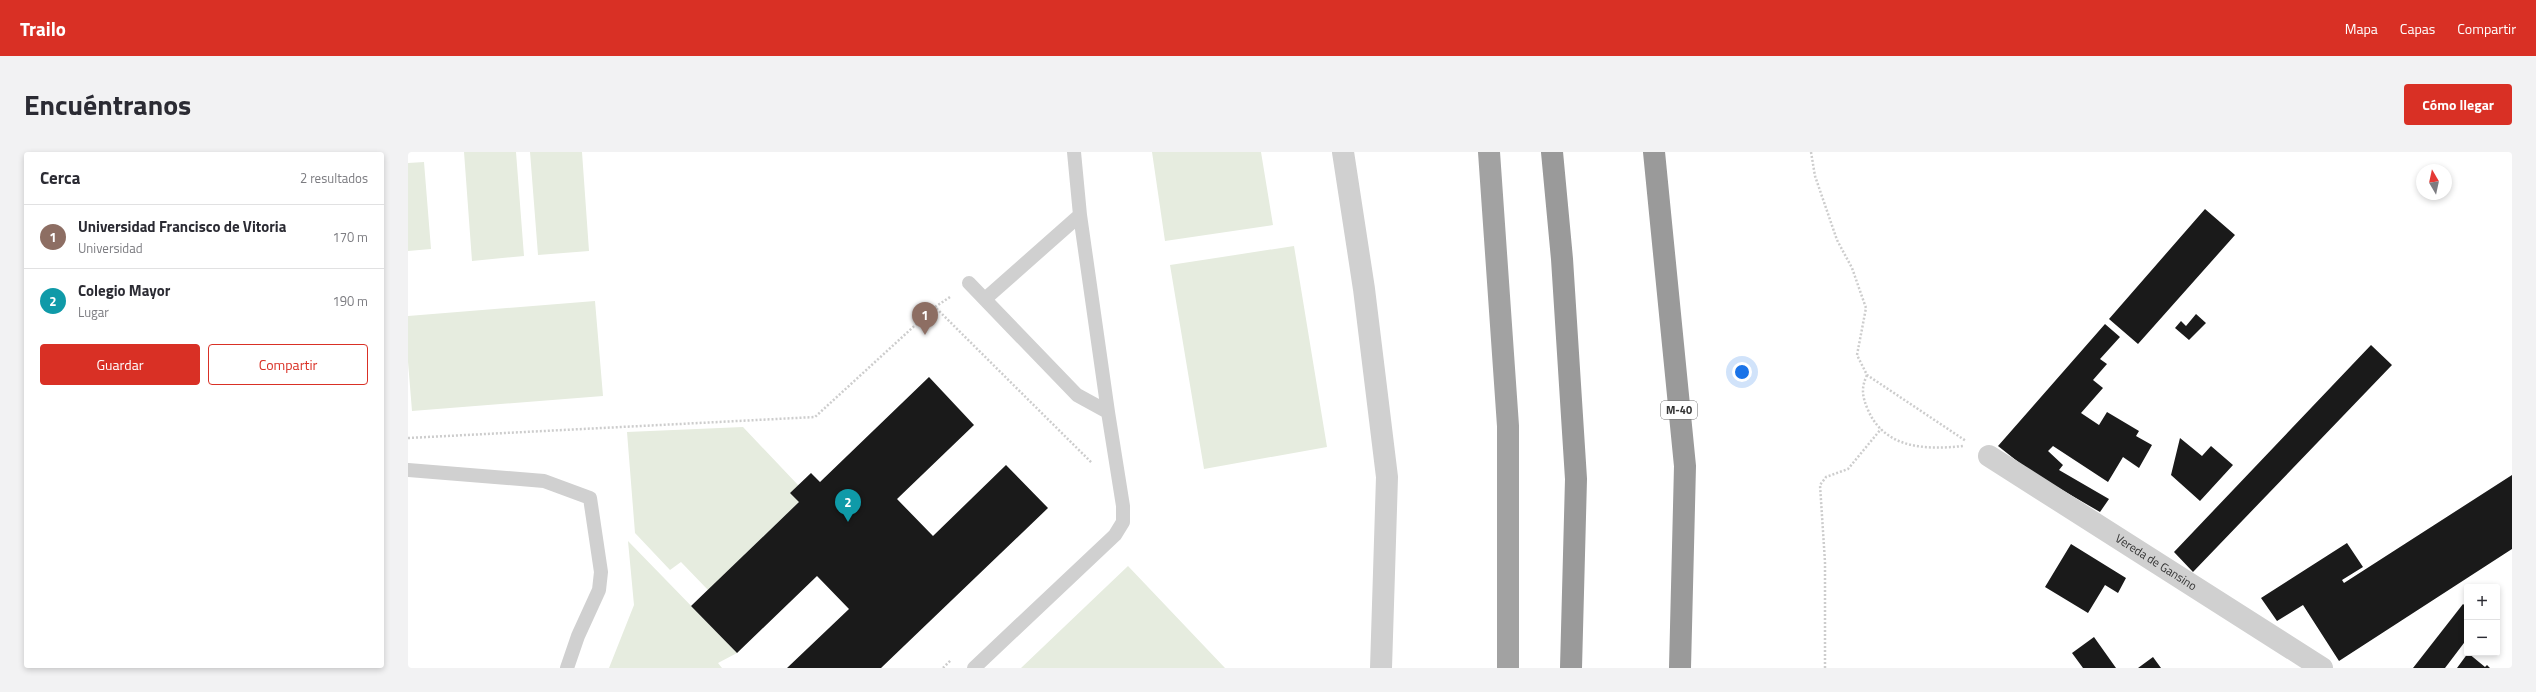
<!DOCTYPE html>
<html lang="es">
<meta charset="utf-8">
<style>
:root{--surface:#fff;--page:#f2f2f3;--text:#2b2b33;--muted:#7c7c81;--line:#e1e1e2;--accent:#d93025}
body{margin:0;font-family:"Titillium Web",sans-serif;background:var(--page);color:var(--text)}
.controls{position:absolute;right:12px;bottom:12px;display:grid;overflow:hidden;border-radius:4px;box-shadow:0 2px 6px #0003}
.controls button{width:36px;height:36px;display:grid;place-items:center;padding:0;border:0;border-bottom:1px solid var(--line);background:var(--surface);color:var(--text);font:20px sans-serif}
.compass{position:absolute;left:2008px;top:12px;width:36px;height:36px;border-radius:50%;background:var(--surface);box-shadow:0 2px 6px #0003;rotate:351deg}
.you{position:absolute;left:1334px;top:220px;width:14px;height:14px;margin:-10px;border:3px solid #fff;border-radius:50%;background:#1a73e8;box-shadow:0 0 0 6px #1a73e833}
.badge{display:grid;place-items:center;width:26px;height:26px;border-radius:50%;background:var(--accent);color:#fff;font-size:13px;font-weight:700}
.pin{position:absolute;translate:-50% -33px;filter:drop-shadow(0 1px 2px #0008)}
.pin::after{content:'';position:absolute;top:21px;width:14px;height:12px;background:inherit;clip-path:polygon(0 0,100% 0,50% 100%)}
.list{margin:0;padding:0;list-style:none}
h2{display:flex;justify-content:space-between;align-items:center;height:52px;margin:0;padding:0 16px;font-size:17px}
h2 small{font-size:13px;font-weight:400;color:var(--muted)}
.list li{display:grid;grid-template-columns:26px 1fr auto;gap:12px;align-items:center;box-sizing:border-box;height:64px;padding:0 16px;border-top:1px solid var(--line)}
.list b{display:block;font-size:15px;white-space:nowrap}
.list p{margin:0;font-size:13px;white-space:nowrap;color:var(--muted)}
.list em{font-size:13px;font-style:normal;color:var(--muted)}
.actions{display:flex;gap:8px;padding:12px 16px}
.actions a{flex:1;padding:9px 0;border:1px solid var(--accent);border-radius:4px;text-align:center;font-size:14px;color:var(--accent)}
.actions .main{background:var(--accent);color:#fff}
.map{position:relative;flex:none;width:2104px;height:516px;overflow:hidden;border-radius:4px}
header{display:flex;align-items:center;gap:24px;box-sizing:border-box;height:56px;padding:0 20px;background:var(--accent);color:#fff}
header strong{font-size:19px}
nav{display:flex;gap:22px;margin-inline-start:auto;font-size:14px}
.intro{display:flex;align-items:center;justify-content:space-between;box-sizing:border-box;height:96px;padding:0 24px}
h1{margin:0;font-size:28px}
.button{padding:10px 18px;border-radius:4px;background:var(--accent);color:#fff;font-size:14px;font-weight:700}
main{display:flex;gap:24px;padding:0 24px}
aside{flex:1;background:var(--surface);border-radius:4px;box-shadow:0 2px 6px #0003}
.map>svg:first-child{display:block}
</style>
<header>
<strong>Trailo</strong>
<nav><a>Mapa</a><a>Capas</a><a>Compartir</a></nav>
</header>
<div class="intro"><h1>Encuéntranos</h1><a class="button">Cómo llegar</a></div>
<main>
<aside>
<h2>Cerca<small>2 resultados</small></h2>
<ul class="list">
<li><span class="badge" style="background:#8d6e63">1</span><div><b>Universidad Francisco de Vitoria</b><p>Universidad</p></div><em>170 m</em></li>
<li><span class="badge" style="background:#0f9aa8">2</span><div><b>Colegio Mayor</b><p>Lugar</p></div><em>190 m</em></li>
</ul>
<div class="actions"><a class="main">Guardar</a><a>Compartir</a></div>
</aside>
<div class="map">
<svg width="2104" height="516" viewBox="0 0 2104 516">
<rect width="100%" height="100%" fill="#fff"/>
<path fill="#e6ecdf" d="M56,0h52l8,104 -52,5z
M122,0h52l7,99 -51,4z
M744,0h109l12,73 -108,16z
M16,10l7,87 -23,2v-88z
M886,94l33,201 -123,22 -34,-204z
M187,149l8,95 -191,15 -4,-49v-46z
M335,275l55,58 1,17 -91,88 -27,-28 -11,8 -35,-37 -8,-101z
M220,389l109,112 -19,10 4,5h-113l25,-63z
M720,414l97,102h-204z"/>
<path fill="#1a1a1a" d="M1797,57l30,26 -97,109 -29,-25z
M1788,162l10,9 -17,17 -14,-12 6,-7 5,5z
M1697,172l15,13 -20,22 7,5 -14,16 10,8 -22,25 18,12 8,-13 32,19 -3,5 16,9 -13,23 -16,-11 -15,25 -55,-36 -5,5 15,14 -4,5 50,29 -9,13 -69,-40 -33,-26z
M1963,193l21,20 -199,207 -19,-20z
M521,225l45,48 -77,74 36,37 73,-71 42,43 -167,160h-94l62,-59 -32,-33 -80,77 -46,-47 108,-104 -9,-9 21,-20 9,9z
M1772,286l22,18 9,-10 22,19 -33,36 -29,-26z
M2104,323v74l-173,112 -36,-56 -26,16 -16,-23 86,-55 16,24 -21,13 2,3z
M1663,392l55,34 -8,15 -13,-8 -17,28 -43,-26z
M2055,452l4,3v32l-22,29h-32z
M1686,485l22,31h-33l-11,-15z
M2060,501l17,14 2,-2 3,3h-33z
M1745,505l8,11h-23z"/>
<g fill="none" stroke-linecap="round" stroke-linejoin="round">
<path stroke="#cdcdcd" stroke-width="2.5" stroke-dasharray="2 2" stroke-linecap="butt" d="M1403,0l4,24 22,64 15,28 14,40 -9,47 10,20 99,66
M542,145l-15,10 157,156
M1459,223c-6,13 -5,21 1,35 17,39 58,40 95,36
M0,286l407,-21 120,-110
M535,516l8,-8
M1417,516v-106l-5,-77 6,-8 22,-8 33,-40"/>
<path stroke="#d0d0d0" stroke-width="14" d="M666,0l6,63
M561,131l108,112 31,17 15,94v16l-8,13 -141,133
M577,147l95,-84 28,197
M0,318l136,11 46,17 11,74 -2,18 -21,46 -11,32"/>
<g stroke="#d0d0d0" stroke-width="22">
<path d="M935,0l21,137 23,188 -6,191"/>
<path id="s1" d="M1581,304l333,212"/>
</g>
<path stroke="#a2a2a2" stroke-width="22" d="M1081,0l19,274v242"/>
<path stroke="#9a9a9a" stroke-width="22" d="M1144,0l10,107 14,220 -5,189
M1246,0l31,314 -5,202"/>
</g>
<g text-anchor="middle" stroke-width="4" stroke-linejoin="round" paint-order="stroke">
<rect fill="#fff" stroke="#707070" stroke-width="1" x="1253" y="249" width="36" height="18" rx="3"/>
<g font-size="11" font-weight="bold" fill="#333">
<text x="1271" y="262">M-40</text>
</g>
<g font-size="12" fill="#333" stroke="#fff">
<text dy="4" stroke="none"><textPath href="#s1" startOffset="198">Vereda de Gansino</textPath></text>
</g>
</g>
</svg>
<div class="controls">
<button>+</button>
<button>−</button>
</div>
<svg class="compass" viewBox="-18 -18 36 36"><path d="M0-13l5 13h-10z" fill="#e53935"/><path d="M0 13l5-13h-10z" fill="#7c7c81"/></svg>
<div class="you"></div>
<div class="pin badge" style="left:517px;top:183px;background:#8d6e63">1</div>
<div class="pin badge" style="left:440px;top:370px;background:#0f9aa8">2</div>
</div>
</main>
